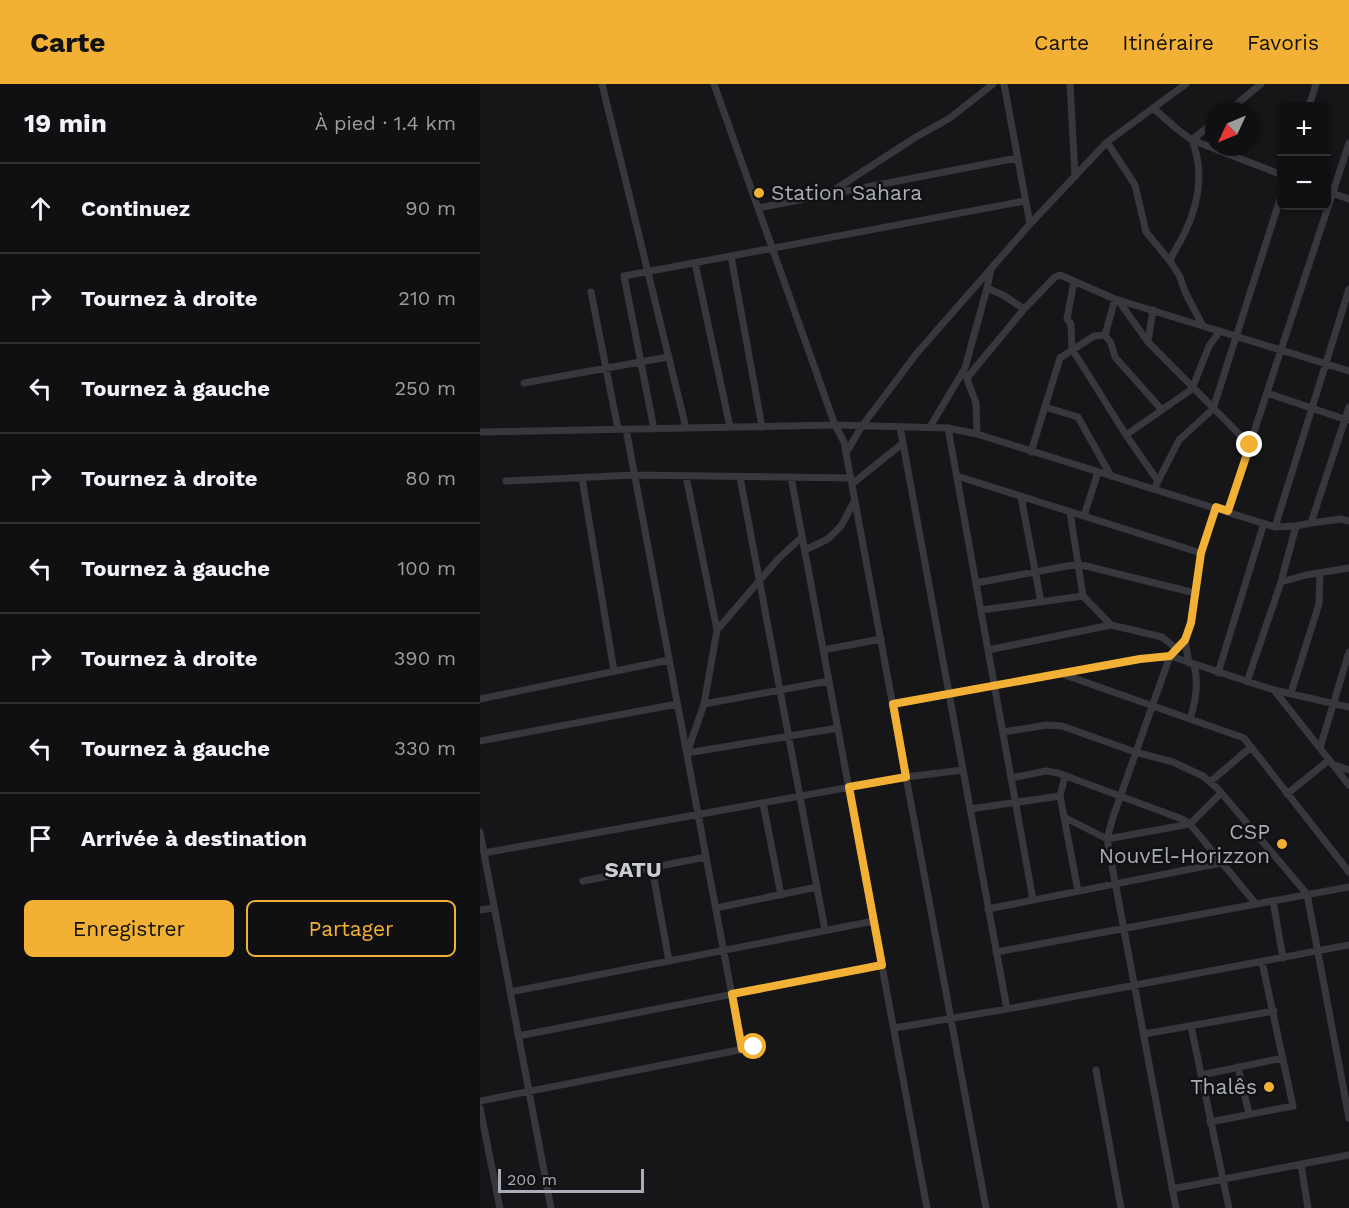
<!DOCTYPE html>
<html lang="fr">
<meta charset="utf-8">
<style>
:root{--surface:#101012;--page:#19191b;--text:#f1f3f6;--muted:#9c9d9f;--line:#303032;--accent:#f2b134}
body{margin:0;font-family:"Work Sans",sans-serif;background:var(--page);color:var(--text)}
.controls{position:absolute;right:18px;top:18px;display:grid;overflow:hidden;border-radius:9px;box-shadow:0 2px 4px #0004}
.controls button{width:54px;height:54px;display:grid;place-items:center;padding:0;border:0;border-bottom:2px solid var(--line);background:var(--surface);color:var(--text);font:30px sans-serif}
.compass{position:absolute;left:725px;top:18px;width:54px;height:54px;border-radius:50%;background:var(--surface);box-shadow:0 2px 4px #0004;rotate:226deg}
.scale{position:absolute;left:18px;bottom:15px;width:146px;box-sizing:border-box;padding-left:6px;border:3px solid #a8adb8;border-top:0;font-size:16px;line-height:21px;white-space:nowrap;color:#a8adb8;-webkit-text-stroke:4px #111113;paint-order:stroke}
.stop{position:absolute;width:18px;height:18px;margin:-14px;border:4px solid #f2b134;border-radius:50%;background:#fff}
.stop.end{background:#f2b134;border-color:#fff;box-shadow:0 2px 6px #0008}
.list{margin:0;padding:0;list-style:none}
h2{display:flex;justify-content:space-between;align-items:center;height:78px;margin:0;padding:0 24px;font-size:26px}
h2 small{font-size:20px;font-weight:400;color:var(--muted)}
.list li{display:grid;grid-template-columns:39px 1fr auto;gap:18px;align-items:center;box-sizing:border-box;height:90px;padding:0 24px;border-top:2px solid var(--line)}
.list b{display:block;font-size:22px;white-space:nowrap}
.list em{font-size:20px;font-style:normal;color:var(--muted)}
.actions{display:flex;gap:12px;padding:18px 24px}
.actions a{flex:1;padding:14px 0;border:2px solid var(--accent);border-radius:9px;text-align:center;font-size:21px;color:var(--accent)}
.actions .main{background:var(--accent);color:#111}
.icon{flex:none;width:33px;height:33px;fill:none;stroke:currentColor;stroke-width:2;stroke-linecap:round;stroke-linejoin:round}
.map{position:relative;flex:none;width:869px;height:1124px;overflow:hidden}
header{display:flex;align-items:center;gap:36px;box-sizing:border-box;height:84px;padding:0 30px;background:var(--accent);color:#111}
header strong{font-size:28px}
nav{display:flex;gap:33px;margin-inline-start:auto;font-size:21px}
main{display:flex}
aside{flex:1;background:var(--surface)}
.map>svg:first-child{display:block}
</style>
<header>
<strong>Carte</strong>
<nav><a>Carte</a><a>Itinéraire</a><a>Favoris</a></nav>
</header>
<main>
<aside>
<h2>19 min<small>À pied · 1.4 km</small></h2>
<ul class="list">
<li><svg class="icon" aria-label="ahead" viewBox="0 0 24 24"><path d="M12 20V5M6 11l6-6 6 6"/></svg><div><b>Continuez</b></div><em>90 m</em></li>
<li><svg class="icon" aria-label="right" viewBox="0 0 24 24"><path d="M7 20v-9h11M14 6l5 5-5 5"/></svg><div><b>Tournez à droite</b></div><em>210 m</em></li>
<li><svg class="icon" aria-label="left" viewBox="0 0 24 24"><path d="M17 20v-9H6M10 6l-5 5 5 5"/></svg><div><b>Tournez à gauche</b></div><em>250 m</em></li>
<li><svg class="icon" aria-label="right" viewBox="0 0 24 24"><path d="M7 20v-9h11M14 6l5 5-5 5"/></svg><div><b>Tournez à droite</b></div><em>80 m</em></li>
<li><svg class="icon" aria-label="left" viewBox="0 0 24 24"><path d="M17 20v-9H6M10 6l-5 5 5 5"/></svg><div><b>Tournez à gauche</b></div><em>100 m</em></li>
<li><svg class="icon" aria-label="right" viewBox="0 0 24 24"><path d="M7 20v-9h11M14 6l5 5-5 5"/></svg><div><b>Tournez à droite</b></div><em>390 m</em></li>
<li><svg class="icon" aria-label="left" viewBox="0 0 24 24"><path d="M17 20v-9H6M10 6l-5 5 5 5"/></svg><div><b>Tournez à gauche</b></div><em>330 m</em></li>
<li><svg class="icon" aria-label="arrive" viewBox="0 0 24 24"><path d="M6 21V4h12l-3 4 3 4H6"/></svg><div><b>Arrivée à destination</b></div></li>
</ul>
<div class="actions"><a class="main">Enregistrer</a><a>Partager</a></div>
</aside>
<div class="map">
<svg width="869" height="1124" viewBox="0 0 869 1124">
<rect width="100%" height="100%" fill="#161618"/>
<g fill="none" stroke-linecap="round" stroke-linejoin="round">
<path stroke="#37383d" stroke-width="7" d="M122,0l84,344
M234,0l121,341 9,17 142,766
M524,0l26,140
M590,0l5,92
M829,22l7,-22
M673,24l24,21 15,11 90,35
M748,27l33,-27
M627,58l28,43 11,47 24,29 10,16 6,17 17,32
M846,107l23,8
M351,108l85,-55 34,-19 43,-34
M278,124l259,-50
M251,172l31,171
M690,177c4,-11 11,-19 15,-29 15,-31 19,-61 7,-92l22,-18
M215,179l35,164
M594,197l-7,38 4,5 1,25 54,86 32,46
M507,204l16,7 21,14
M111,208l27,137
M638,216l30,42
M673,226l-5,32 102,103
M625,251l6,8 4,14 47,53
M625,251l10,-36
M486,292l10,27 1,31
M487,294l57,-69 31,-32 5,-2 55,24 234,72
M44,299l144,-26
M787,309l80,27
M565,323l33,10 33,59
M420,343l107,582
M450,343l35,-59 22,-80 4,-19
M468,344l85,472
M146,345l116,620
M174,345l-30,-153 401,-75
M0,348l355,-7 113,3 29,6 298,93 21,-1 -15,56 -34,100
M646,351l66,-46 17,-43 11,-15
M551,368l29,-94 34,-22 11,-1
M366,369l16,-27 55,-73 113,-129 77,-82 79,-58
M206,392l31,154
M477,392l244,77
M260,393l85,453
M311,393l136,731
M102,394l32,193
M26,397l128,-6 217,3
M372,400l51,-41
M674,405l25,-49 34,-31 69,-216
M541,413l20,105
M748,427l121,-368
M590,428l13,84 28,29 51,12 15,12
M604,432l14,-44
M831,439l30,-4 8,2
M816,442l15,-3 38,-116
M795,443l74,-238
M322,453l-23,21 -62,72 -13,74 -17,49 151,-25
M325,466l23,-11 13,-13 14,-26
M801,498l25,-7 43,-7
M496,499l102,-19 117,29 -4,30 -6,18
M715,509l6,-40 15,-46
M501,526l102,-14
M343,566l58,-11
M508,566l123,-25
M738,589l46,-150
M585,591l179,63 105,134
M794,606l75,95
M811,609l28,-89 1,-30
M0,615l189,-39
M224,620l125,-23
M413,620l247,-45 30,-3 104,34 75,17
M710,635c6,-18 9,-36 4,-54
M523,648l44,-7 15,1 73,26 38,10 30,14 15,13 89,105 42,224
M0,657l197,-37
M840,664l29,-96
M852,680l17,6
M585,692l-5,20 18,95
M531,694l35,-7 12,2 124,46 8,5 66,80
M730,698l41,-35
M807,710l42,-34
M283,719l18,92
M490,725l90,-13
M584,733l43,22 83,-15 31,-31
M0,748l71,376
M4,769l422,-76 57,-7
M172,784l17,93
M103,797l123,-24
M793,817l10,57
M236,824l101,-21
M508,825l233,-46
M0,826l14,-2
M516,868l353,-65
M30,908l364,-71
M711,942l38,182
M414,944l113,-19 342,-64
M664,950l130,-23
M38,952l364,-71
M758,983l11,47
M616,986l25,138
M721,991l82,-17
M0,1017l274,-54
M0,1024l20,100
M730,1038l83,-16 -31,-144
M821,1080l7,44
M692,1105l177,-34
M696,1124l-69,-369 6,-22 57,-161 15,-15 4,22"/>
</g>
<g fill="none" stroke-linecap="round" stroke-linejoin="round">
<path stroke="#f2b134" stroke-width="8" d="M274,963l-12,2 -10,-55 150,-29 -33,-178 57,-10 -13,-73 247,-45 30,-3 15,-16 6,-17 10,-70 15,-46 12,4 22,-66"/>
</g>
<g fill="#f2b134" stroke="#111113" stroke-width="2">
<circle cx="279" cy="109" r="6"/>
<circle cx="802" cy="760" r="6"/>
<circle cx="789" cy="1003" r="6"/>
</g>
<g text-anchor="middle" stroke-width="5" stroke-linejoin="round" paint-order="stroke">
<g font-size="21" fill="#a8adb8" stroke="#111113" text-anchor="end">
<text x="291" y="116" text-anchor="start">Station Sahara</text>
<text x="790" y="755">CSP<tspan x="790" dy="24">NouvEl-Horizzon</tspan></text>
<text x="777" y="1010">Thalês</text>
</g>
<g font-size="22" font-weight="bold" fill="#c9ccd4" stroke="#111113">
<text x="153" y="793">SATU</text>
</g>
</g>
</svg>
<div class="controls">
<button>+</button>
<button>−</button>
</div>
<svg class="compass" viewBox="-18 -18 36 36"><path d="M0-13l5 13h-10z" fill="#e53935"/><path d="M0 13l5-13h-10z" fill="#9c9d9f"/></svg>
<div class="scale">200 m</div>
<div class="stop" style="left:274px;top:963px"></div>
<div class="stop end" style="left:770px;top:361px"></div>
</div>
</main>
